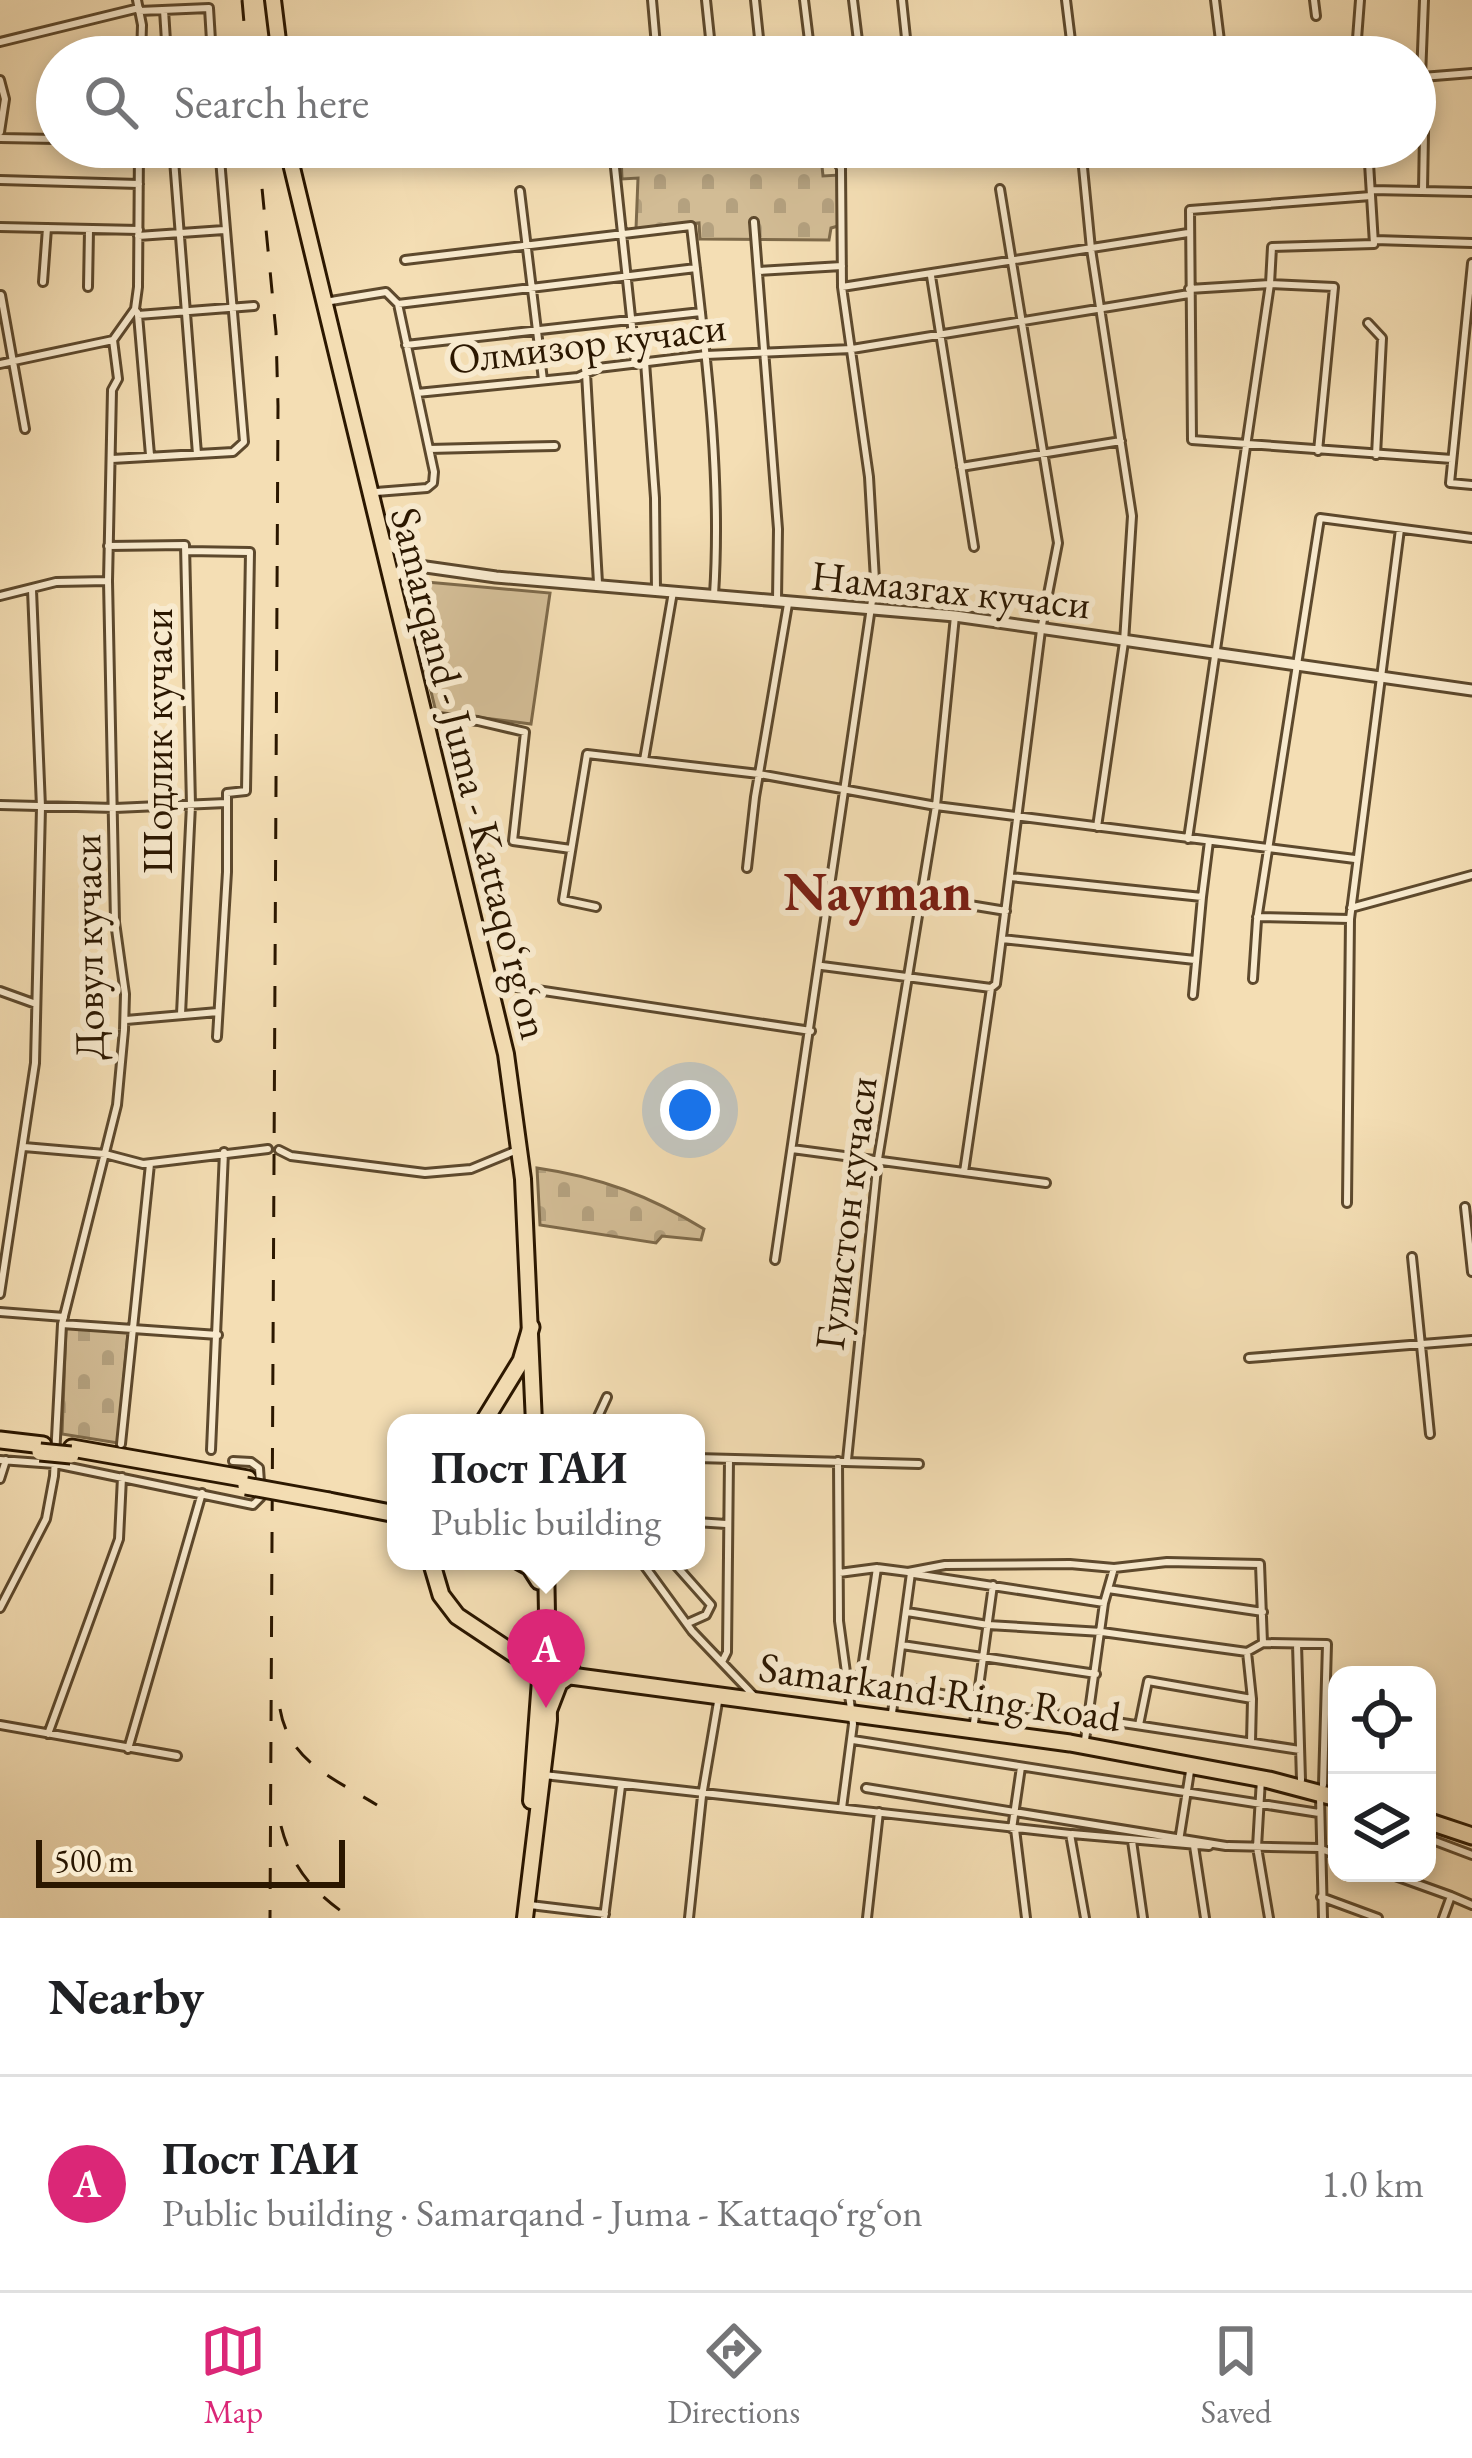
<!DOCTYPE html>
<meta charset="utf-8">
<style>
:root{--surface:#fff;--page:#f2f2f2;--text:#202124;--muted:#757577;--line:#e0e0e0;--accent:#db2777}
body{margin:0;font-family:"EB Garamond",serif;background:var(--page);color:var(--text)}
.controls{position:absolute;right:36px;bottom:36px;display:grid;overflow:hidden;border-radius:24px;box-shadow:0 6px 18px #0003}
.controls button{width:108px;height:108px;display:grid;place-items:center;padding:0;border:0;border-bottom:3px solid var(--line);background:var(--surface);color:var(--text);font:60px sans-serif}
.scale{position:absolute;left:36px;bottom:30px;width:309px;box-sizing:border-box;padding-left:12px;border:6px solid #2b1700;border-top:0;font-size:33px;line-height:42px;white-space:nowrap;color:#2b1700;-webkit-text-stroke:9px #f8eace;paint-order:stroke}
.you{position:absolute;left:690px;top:1110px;width:42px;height:42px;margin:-30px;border:9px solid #fff;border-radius:50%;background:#1a73e8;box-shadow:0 0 0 18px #1a73e833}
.badge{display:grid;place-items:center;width:78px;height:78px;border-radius:50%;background:var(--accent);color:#fff;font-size:39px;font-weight:700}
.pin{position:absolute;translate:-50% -99px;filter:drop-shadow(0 3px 6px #0008)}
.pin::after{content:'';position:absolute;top:63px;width:42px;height:36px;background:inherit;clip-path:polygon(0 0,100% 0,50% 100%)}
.popup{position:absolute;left:387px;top:1414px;width:318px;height:156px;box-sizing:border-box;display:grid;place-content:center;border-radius:24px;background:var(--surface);filter:drop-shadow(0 3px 9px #0005);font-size:39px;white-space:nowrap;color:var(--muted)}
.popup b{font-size:45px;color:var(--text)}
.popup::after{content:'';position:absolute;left:50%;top:100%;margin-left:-24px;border:24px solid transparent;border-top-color:var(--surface)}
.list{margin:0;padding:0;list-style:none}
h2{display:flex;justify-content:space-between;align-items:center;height:156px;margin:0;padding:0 48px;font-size:51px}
h2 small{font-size:39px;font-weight:400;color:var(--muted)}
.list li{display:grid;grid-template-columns:78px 1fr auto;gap:36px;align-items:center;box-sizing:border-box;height:216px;padding:0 48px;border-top:3px solid var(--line)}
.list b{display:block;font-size:45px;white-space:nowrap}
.list p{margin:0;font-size:39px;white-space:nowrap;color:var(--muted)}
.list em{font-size:39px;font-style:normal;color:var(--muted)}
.icon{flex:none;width:66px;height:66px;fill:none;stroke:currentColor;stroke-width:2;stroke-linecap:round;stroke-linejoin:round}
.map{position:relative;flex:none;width:1472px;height:1918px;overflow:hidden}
.search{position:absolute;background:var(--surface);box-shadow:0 6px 18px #0003;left:36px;right:36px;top:36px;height:132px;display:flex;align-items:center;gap:30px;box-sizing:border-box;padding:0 42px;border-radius:66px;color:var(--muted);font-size:45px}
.sheet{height:372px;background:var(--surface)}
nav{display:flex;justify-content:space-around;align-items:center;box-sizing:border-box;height:168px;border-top:3px solid var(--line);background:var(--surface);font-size:33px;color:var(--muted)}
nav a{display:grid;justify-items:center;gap:6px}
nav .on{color:var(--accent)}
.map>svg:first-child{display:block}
</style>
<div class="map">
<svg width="1472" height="1918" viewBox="0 0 1472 1918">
<defs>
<pattern id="cemetery-stones" width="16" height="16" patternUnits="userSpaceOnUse" patternTransform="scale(3)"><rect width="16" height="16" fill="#d2bc95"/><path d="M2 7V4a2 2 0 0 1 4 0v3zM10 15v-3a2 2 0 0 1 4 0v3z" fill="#b4a17f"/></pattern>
</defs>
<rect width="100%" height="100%" fill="#f4deb4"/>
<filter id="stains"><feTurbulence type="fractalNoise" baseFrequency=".00167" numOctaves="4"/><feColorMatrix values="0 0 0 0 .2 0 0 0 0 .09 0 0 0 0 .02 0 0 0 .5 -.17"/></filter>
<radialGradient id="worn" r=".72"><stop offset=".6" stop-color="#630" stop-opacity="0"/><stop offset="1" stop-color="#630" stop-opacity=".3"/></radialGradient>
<path fill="#d2bc95" stroke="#7e6a4a" stroke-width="3" d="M404,580l146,13 -19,131 -95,-12z"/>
<path fill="url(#cemetery-stones)" stroke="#7e6a4a" stroke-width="3" d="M690,147h130l3,29 16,-1 -1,51 -7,2 -2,12 -129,-1 -1,-16 -63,6 2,-51 -16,1 -1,-23z
M537,1168c63,9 113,28 167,61l-3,11 -39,-4 -6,7 -116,-18z
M66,1326l62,6 -10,111 -56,-9z"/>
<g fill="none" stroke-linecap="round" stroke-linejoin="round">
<g stroke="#5d492d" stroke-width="12">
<path id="minor" d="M137,0l5,25 -1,32
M652,0l5,57
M706,0l6,57
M755,0l6,57
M804,0l7,57
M853,0l7,57
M902,0l6,57
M1066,0l7,57
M1215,0l7,57
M1314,0l2,16
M164,10l3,47
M139,11l70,-3 3,49
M0,42l139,-34
M1360,57l-3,-18 3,-39
M1415,77h6l3,-77
M1422,77l50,-4
M0,80l5,19 -5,33
M0,138l57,1
M173,147l24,307
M629,147l-16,2 23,215
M1081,147l10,102 41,267 -8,126 -27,185
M1232,147l1,15
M838,160l96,-13
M0,180l139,4
M1371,190l101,2
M1423,190l2,-113
M520,191l23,189
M1371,196l-181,14 2,230 260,19
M754,222l24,307 -1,71
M0,227l139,3
M138,236l86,-6
M1375,240l97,3
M405,260l286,-34c14,122 31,245 23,369
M1472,263l-22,220 22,2
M758,271l84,-5
M931,276l43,271
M43,282l4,-54
M88,287l1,-57
M842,287l346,-54
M1189,289l81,-5 64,3 -16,164
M1,295l24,134
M331,301l55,-9 12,12 36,168 -1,11 -6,5 -51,4
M398,304l298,-36
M137,312l1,3 116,-9
M138,315l12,140
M1368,323l14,15 -6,117
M113,340l22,-31 3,-22 1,-140
M406,345l295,-33
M645,362l10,136 1,92
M0,364l113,-24
M586,373l12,210
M417,393l161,-16 20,-9 108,-13 146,-6 337,-55
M429,449l126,-3
M112,459l121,-7 11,-10 -25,-295
M961,467l160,-26
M108,546l77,-1 6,260 -10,209
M186,551l64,1 -4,239 -19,2v79l-10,165
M0,596l56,-14 52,-1
M432,717l46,4 47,11 -12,109 58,8
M644,760l29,-168
M0,805l115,3 111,-5
M1188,839l82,-555 2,-37 102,-3 -6,-97
M747,868l8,-71 33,-193
M1010,877l192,20 -9,98
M921,897l85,14
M1202,897l7,-56
M596,907l-33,-7 24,-146 172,20 177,32 419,53
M1351,908l121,-33
M1257,917l93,2
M1002,939l193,21
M822,966l169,22
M1253,979l4,-59 63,-402 152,20
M497,984l314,47
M0,991l36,13
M126,1020l92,-8
M24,1147l81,7 38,10 125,-15
M792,1149l254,34
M279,1150l12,6 134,17 46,-4 46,-19
M964,1172l27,-184 5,-4 45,-354 17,-87 -58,-354
M1347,1203l3,-284 50,-390
M1465,1207l7,65
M1412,1257l18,177
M775,1260l100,-680 -6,-103 -27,-190 -1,-119 -14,-21
M0,1294l35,-231 6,-256 -9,-217
M0,1312l64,5
M62,1324l156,11
M1249,1358l223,-18
M595,1423l12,-26
M121,1444l29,-280
M211,1450l13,-298
M696,1458l223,6
M0,1460l55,4 198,41 8,-8 -2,-29 -8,-6 -18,-1
M847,1460l31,-301 58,-353 19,-190
M838,1461l1,160 14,103 -11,84
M0,1479l6,-19
M696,1522l30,2
M641,1561l51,70 62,65
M672,1561l39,44 -5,10 -18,8
M839,1573l38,-5 31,4 37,-7 125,-1 44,4 53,-6 93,2 3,79 64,1 -4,141
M914,1574l190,29
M1108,1589l155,23
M0,1608l46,-89 8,-43 8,-152 55,-219 7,-75 1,-36 -10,-72 -7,-341 4,-191 6,-11 -5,-39
M907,1612l81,13 114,7 145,20
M1297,1644l4,136
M902,1645l194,29
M722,1662l5,-10 2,-193
M860,1682l17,-114
M896,1686l188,33 6,-3
M892,1713l19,-140
M1090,1718l210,32
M974,1723l19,-138
M0,1725l177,31
M1139,1725l9,-44 104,18
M48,1734l71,-195 3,-62
M853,1740l466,73
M1085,1740l19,-137 10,-35
M1251,1742l1,-43 -5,-47 16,-9
M128,1749l74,-256
M544,1775l526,59 15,84
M1261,1779l-4,68 12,71
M866,1788l360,58
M1320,1797l3,121
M1012,1829l9,-62
M1015,1829l11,89
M1072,1834l137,12
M1427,1838l45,17
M1132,1841l11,77
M1179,1841l12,-76
M1194,1846l11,72
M1228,1846l91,2 18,7
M1387,1873l64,23
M1321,1897l57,21
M530,1905l75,9
M604,1918l17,-132
M689,1918l13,-122 17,-100
M867,1918l12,-106
M1443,1918l8,-22 21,9"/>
</g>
<g stroke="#5d492d" stroke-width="15">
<path id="tertiary" d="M389,544l27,19
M397,575l8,-11 91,13 459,39 517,74"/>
</g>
<g stroke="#2b1700" stroke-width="20">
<path id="primary" d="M273,0l7,57
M287,147l219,907 17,125 11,244
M531,1801l9,-121
M525,1918l24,-198 -3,-159"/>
</g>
<g stroke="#2b1700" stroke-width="21">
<path id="trunk" d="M483,1423l38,-62 10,-34
M0,1440l43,5
M72,1448l176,31
M329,1501l67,13
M431,1561l10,34 16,21 84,56 529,71 199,37 68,18
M519,1561l11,6 9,14
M549,1641l9,20 13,8
M549,1709l10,-26 11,-8
M1427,1821l45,15"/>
</g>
<use href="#minor" stroke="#f8eace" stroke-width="6"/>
<use href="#tertiary" stroke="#f8eace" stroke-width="9"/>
<use href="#primary" stroke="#f4deb4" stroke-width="14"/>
<use href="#trunk" stroke="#f4deb4" stroke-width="15"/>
<path stroke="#2b1700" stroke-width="3" stroke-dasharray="21 21" stroke-linecap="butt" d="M242,0l5,57
M258,147l18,185 2,74 -8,1512
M280,1709c9,53 55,70 97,96
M281,1826c11,43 34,68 70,92"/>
<g stroke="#2b1700" stroke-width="21" stroke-linecap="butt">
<path id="trunk-bridge" d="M40,1452l31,3
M246,1486l83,15"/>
</g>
<use href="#trunk-bridge" stroke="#f4deb4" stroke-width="15"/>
</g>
<g text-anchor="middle" stroke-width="12" stroke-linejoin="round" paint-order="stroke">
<g font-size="42" fill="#2b1700" stroke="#f8eace">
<text transform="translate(587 342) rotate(-7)" y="15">Олмизор кучаси</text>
<text transform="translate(951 589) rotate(6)" y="15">Намазгах кучаси</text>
<text transform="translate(157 741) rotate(-90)" y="15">Шодлик кучаси</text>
<text transform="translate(471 773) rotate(76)" y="15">Samarqand - Juma - Kattaqo‘rg‘on</text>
<text transform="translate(87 947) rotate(-91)" y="15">Довул кучаси</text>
<text transform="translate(845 1213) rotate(-83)" y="15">Гулистон кучаси</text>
<text transform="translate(940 1691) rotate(8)" y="15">Samarkand Ring Road</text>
</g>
<g font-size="54" font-weight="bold" fill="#7a1f14" stroke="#f8eace">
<text x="878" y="910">Nayman</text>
</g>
</g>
<rect width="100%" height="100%" filter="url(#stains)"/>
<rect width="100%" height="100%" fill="url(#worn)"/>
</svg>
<div class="controls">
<button><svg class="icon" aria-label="locate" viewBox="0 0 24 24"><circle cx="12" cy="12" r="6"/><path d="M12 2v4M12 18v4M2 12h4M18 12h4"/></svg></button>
<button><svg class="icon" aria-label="layers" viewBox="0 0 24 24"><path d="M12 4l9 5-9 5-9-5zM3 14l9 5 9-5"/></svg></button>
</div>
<div class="scale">500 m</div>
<div class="you"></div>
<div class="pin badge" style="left:546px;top:1708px">A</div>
<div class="popup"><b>Пост ГАИ</b>Public building</div>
<div class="search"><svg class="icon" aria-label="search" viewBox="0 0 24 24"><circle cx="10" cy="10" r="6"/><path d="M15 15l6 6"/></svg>Search here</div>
</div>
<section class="sheet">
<h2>Nearby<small></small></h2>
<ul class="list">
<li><span class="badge">A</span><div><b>Пост ГАИ</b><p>Public building · Samarqand - Juma - Kattaqo‘rg‘on</p></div><em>1.0 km</em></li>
</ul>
</section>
<nav>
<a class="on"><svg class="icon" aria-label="map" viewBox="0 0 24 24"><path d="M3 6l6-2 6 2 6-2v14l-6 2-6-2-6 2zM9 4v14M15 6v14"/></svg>Map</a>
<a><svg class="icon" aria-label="directions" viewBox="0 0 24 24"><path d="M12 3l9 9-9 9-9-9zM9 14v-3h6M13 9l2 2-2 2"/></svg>Directions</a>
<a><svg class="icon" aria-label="saved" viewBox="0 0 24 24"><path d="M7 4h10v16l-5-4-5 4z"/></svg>Saved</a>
</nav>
